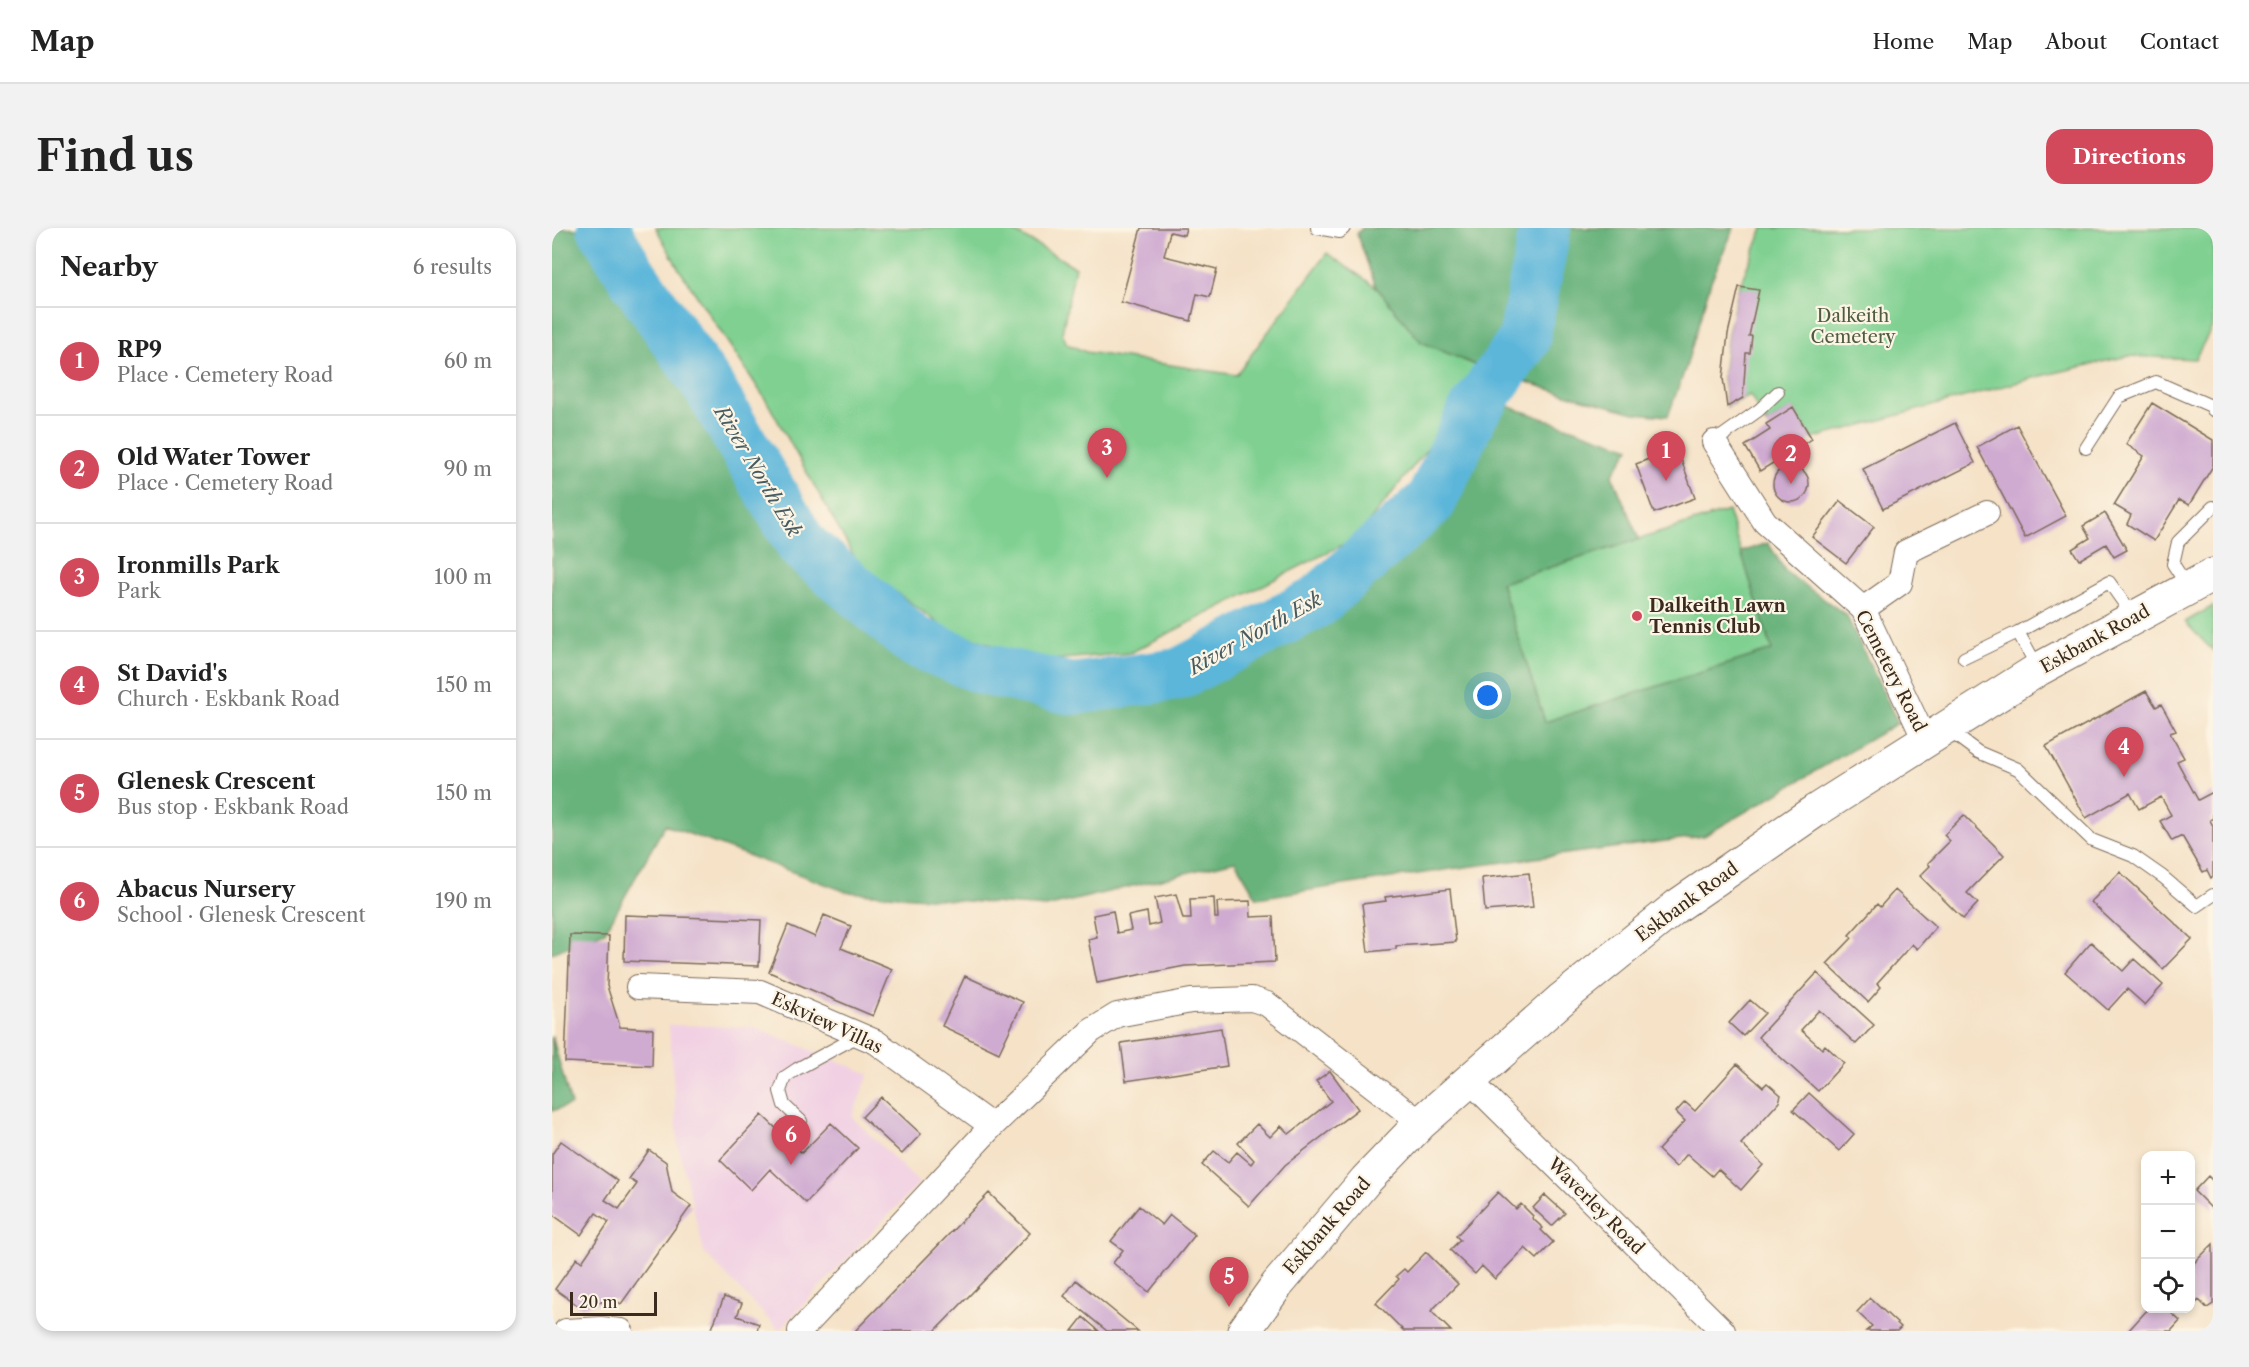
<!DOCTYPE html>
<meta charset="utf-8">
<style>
:root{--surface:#fff;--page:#f2f2f2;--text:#222;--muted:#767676;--line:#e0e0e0;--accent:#d1495b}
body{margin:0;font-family:"Libre Caslon Text",serif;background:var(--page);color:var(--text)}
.controls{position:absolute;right:18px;bottom:18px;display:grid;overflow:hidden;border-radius:12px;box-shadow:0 3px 9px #0003}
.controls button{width:54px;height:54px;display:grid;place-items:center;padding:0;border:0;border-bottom:2px solid var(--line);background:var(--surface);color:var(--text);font:30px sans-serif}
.scale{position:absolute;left:18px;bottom:15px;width:87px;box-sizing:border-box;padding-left:6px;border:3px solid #3b2a1e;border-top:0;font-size:16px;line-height:21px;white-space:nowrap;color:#3b2a1e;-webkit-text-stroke:4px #fcf5e5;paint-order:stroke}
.you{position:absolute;left:936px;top:468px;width:21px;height:21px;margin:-15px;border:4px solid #fff;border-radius:50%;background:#1a73e8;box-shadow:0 0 0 9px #1a73e833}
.badge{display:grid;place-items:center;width:39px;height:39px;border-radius:50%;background:var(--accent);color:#fff;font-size:20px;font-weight:700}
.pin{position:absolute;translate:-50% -50px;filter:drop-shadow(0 2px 3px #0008)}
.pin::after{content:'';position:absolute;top:32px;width:21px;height:18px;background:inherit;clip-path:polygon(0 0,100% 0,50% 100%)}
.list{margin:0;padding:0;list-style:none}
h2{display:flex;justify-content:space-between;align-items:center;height:78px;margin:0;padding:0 24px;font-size:26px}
h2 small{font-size:20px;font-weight:400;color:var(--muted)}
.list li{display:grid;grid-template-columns:39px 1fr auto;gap:18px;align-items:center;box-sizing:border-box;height:108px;padding:0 24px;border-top:2px solid var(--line)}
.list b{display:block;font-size:22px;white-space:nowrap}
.list p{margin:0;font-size:20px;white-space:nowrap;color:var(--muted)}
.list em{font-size:20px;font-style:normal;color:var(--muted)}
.icon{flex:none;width:33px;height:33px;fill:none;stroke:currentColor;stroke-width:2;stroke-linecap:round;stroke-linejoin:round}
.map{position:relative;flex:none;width:1661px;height:1103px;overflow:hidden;border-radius:18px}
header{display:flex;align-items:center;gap:36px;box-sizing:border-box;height:84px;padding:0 30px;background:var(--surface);border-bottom:2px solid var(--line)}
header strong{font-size:28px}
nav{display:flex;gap:33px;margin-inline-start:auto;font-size:21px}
.intro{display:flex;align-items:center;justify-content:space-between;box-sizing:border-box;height:144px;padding:0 36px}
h1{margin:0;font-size:42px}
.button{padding:15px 27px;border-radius:18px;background:var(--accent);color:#fff;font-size:21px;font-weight:700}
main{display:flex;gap:36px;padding:0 36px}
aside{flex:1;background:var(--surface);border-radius:18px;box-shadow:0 3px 9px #0003}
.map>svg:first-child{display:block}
</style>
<header>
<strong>Map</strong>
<nav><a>Home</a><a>Map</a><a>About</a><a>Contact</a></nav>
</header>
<div class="intro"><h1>Find us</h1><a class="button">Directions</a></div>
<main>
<aside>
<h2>Nearby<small>6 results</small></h2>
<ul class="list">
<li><span class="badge">1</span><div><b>RP9</b><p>Place · Cemetery Road</p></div><em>60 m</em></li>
<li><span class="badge">2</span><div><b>Old Water Tower</b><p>Place · Cemetery Road</p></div><em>90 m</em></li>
<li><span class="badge">3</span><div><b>Ironmills Park</b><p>Park</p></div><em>100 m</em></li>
<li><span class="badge">4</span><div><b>St David's</b><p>Church · Eskbank Road</p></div><em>150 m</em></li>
<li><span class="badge">5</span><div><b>Glenesk Crescent</b><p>Bus stop · Eskbank Road</p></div><em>150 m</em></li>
<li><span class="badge">6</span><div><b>Abacus Nursery</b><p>School · Glenesk Crescent</p></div><em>190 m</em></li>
</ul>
</aside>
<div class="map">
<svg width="1661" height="1103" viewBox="0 0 1661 1103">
<rect width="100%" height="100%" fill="#fcf5e5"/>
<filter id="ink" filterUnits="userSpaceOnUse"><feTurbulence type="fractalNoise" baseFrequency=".0167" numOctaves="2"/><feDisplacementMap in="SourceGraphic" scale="12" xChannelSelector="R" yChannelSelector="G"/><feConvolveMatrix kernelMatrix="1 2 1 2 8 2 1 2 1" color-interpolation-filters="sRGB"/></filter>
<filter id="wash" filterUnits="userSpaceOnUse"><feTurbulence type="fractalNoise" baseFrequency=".008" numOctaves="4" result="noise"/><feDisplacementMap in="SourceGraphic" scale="24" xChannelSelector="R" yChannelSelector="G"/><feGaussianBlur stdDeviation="1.35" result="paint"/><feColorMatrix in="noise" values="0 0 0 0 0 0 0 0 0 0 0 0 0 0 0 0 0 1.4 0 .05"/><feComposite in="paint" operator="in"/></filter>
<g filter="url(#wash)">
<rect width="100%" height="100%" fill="#f5e2c7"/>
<path fill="#f1d0e3" d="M117,797l85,2 115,47 -17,43 67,66 -140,147 -75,-78 -26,-106z"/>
<path fill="#7fd091" stroke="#5d7d58" stroke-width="1.5" d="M104,0h352l67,39 -13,66 5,11 19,8 150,23 91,-122 49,34 45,55 59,25 -28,51 -96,120 -226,115 -91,8 -94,-33 -86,-63 -93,-165 -87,-131z
M1211,0h450v97l-18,34 -67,-3 -91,21 -225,62 -19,-31 -27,16 -16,-29 -23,12 -4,-29 5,-44 11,-47z
M1176,283l44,139 -227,72 -44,-139z
M1661,378v45l-28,-29z"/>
<path fill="#67b27b" stroke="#516e4c" stroke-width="1.5" d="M0,0l25,1 39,51 105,175 63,100 65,54 117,74 118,19 89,-10 83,-36 111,-67 81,-92 53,-93 129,44 -18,27 27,64 -138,44 44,139 227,-72 -31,-98 27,-9 18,29 60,43 52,108 -194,113 -246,32 -201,30 -22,-37 -189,46 -199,-15 -182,-67 -60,107 -53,21z
M810,0h372l-23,53 -25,86 -18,49 -34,-3 -79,-22 -75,-24 -59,-25 -45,-55 -19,-53z
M0,808l19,69 -19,6z"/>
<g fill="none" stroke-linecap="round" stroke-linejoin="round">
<path stroke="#5cb6da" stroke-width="52" d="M51,0l30,49 75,109 94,159 112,96 69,28 90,20 106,-15 138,-72 114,-101 42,-89 51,-72 21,-112"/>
</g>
<g id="blocks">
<path fill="#cfaad1" d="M589,0h45l-2,7 -14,-3 -6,24 53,13 -7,28 -13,-3 -6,27 -70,-19z
M1187,59l20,3 -10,46h3l-2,17h-4l-3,45 -16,9 -4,-29 5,-44z
M1600,175l61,37v26l-24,39 -10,-5 -25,41 -27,-17 4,-9 -17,-10 30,-49 -18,-12z
M1241,179l19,32 -52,32 -15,-25 25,-16 -4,-6z
M1403,195l20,40 -92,46 -20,-40z
M1465,197l49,91 -41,22 -48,-91z
M1125,220l18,50 -41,15 -18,-49z
M1221 256a18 18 0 1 1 36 0a18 18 0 1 1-36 0Z
M1288,273l34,26 -28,36 -34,-26z
M1553,285l22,37 -13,7 -8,-13 -27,16 -7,-11 18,-11 -7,-12z
M1594,463l10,16 5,-3 15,27 -6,2 14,25 -7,3 21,39 15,-8v26l-3,2 3,6v50l-2,2 -4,-8 -4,2 -21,-36 -10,5 -12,-20 11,-6 -10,-18 -22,12 -9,-16 -44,25 -40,-72z
M1412,587l40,40 -37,38 11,10 -15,16 -43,-43 10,-10 -2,-3 22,-22 -6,-6z
M1568,644l72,67 -29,30 -72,-67z
M977,645l4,34 -48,4 -3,-33z
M898,661l6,53 -60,4v3l-28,3 -6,-48 24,-3 -1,-4z
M1343,662l41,37 -19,22 -5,-5 -35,39 4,4 -13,15 -41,-38 25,-26 -3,-3 28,-31 3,3z
M624,666l7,25h8l-1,-20 24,-1 1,20h3l-1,-16 33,-1 1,16 22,-1 2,46 -90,4 -88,17 -9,-44 9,-2 -4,-22 20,-4 4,22 14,-3 -3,-14 19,-4 2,14 11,-3 -5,-25z
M73,687l136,5 -2,46 -135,-5z
M272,687l27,11 -10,22 51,21 -19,47 -104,-44 19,-47 27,12z
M18,707l39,1 -2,50 13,41 33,2 -1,37 -87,-4z
M1539,714l32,29 11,-12 29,26 -18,20 -18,-16 -19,21 -43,-38z
M1265,745l57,52 -18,19 -37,-34 -18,20 21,19 3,-4 19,18 -26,28 -60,-54z
M413,748l58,26 -24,51 -57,-27z
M1198,772l15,13 -22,23 -14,-13z
M669,800l6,38 -101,15 -5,-38z
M1185,836l26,23 4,-4 14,12 -2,7 -38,42 22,21 -22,25 -23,-21 -6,7 -25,-22 -11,13 -18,-17 27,-29 -9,-9 9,-10 10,9z
M778,843l28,38 -73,56 -36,41 -47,-41 12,-14 14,11 9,-10 14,12 3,-4 -16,-17 19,-19 13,13 11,-11 8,8 42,-33 -15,-20z
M1257,865l45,41 -15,17 -46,-41z
M329,869l40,37 -19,20 -40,-37z
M210,887l40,38 29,-30 27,25 -52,55 -36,-34 -19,21 -31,-30z
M9,913l57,40 -13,19 14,9 18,-25 -8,-5 20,-29 17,12 6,30 19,14 -70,98 -7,-5 -34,8 -25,-18 22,-31 5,4 27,-40 -13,-9 -15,22 -29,-21v-60z
M1656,948l5,5v29l-19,-19z
M946,964l18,17 5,-5 12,12 -1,2 11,10 -2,2 12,12 -16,17 -12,-11 -30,31 -13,-13 -7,8 -25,-24 10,-10 -4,-4z
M437,965l41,40 -95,98h-80z
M993,967l20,18 -13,13 -19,-18z
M587,978l23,19 8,-10 25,20 -46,57 -36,-29 10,-13 -12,-9z
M1661,1016v60l-6,4 -8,-8 -7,7 -2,-40z
M874,1024l32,32 -27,27 20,20h-47l-28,-28 23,-24 -3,-3 8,-7 3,3z
M524,1052l62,51h-31l-43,-35z
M172,1069l18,6 -5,13 22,8 -2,7h-46z
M1318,1070l31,29 -4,4h-31l6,-5 -15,-14z
M1597,1080h17l14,13 -9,10h-43z
M531,1089l16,14h-27z"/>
</g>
</g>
<g filter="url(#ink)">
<use href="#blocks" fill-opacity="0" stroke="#7c6a59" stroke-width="1.5"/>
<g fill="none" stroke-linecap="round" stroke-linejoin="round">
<g stroke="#7c6a59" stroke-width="14">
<path id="service" d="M765,0l23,4 4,-4
M1162,214l45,-32 19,-18
M1534,220l33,-51 37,-15 55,24 2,4
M1636,359l-15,-23 5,-22 35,-35
M1466,404l20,36
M1412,430l54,-26 91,-50 24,34
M1396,502l30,22 40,17 74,71 41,16 30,21 34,29 16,-11
M249,893l-17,-16 -4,-14 5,-14 12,-8 63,-34"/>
</g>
<g stroke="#7c6a59" stroke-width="26">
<path id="minor" d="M1162,214l51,80 98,87 62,131
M1311,381l37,-26 6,-31 81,-39
M86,759l122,5 116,50 116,84
M917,852l254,251
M14,1103l35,-2 20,2
M248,1103l192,-205 99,-95 26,-16 74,-14 61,-2 15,5 154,119"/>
</g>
<g stroke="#7c6a59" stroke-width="35">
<path id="primary" d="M692,1103l33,-46 89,-105 55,-57 142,-125 114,-92 138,-95 224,-142 174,-94"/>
</g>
<use href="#service" stroke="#fff" stroke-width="12"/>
<use href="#minor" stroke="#fff" stroke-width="24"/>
<use href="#primary" stroke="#fff" stroke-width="33"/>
</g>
</g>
<circle fill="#d1495b" stroke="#fcf5e5" stroke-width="2" cx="1085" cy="388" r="6"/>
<g text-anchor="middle" stroke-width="4.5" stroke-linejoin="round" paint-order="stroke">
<g font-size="18" fill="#4f5c40" stroke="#fcf5e5">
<text x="1301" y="94">Dalkeith<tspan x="1301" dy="21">Cemetery</tspan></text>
</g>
<g font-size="18" font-weight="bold" fill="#3b2a1e" stroke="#fcf5e5" text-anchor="start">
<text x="1097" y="384">Dalkeith Lawn<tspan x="1097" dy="21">Tennis Club</tspan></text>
</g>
<g font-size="18" fill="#3b2a1e" stroke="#fcf5e5">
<text transform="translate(1543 411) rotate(-29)" y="6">Eskbank Road</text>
<text transform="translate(1339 443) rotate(63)" y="6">Cemetery Road</text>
<text transform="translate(1135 674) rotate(-36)" y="6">Eskbank Road</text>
<text transform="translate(275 795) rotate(25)" y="6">Eskview Villas</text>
<text transform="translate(1044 978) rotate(45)" y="6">Waverley Road</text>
<text transform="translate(775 998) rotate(-49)" y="6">Eskbank Road</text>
</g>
<g font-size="20" font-style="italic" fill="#475b60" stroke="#fcf5e5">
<text transform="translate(206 243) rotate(59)" y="7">River North Esk</text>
<text transform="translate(703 405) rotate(-29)" y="7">River North Esk</text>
</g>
</g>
</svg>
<div class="controls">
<button>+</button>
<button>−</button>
<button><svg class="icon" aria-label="locate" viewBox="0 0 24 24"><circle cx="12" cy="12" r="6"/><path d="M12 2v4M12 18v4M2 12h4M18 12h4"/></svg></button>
</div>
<div class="scale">20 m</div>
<div class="you"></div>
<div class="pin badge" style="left:1114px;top:253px">1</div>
<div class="pin badge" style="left:1239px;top:256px">2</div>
<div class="pin badge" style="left:555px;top:250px">3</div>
<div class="pin badge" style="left:1572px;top:549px">4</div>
<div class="pin badge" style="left:677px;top:1079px">5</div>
<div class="pin badge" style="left:239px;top:937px">6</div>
</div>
</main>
